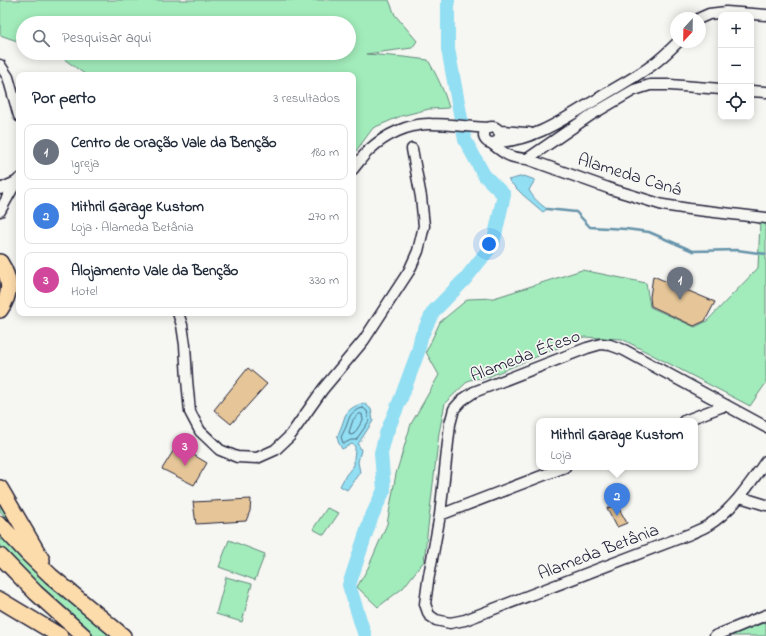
<!DOCTYPE html>
<html lang="pt">
<meta charset="utf-8">
<style>
:root{--surface:#fff;--page:#f2f2f3;--text:#1f2937;--muted:#747a83;--line:#e0e1e3;--accent:#2563eb}
body{margin:0;font-family:"Indie Flower",sans-serif;background:var(--page);color:var(--text)}
.controls{position:absolute;right:12px;top:12px;display:grid;overflow:hidden;border-radius:8px;box-shadow:0 2px 10px #0003}
.controls button{width:36px;height:36px;display:grid;place-items:center;padding:0;border:0;border-bottom:1px solid var(--line);background:var(--surface);color:var(--text);font:20px sans-serif}
.compass{position:absolute;left:670px;top:12px;width:36px;height:36px;border-radius:50%;background:var(--surface);box-shadow:0 2px 10px #0003;rotate:202deg}
.you{position:absolute;left:489px;top:244px;width:14px;height:14px;margin:-10px;border:3px solid #fff;border-radius:50%;background:#1a73e8;box-shadow:0 0 0 6px #1a73e833}
.badge{display:grid;place-items:center;width:26px;height:26px;border-radius:50%;background:var(--accent);color:#fff;font-size:13px;font-weight:700}
.pin{position:absolute;translate:-50% -33px;filter:drop-shadow(0 1px 2px #0008)}
.pin::after{content:'';position:absolute;top:21px;width:14px;height:12px;background:inherit;clip-path:polygon(0 0,100% 0,50% 100%)}
.popup{position:absolute;left:536px;top:418px;width:162px;height:52px;box-sizing:border-box;display:grid;place-content:center;border-radius:8px;background:var(--surface);filter:drop-shadow(0 1px 3px #0005);font-size:13px;white-space:nowrap;color:var(--muted)}
.popup b{font-size:15px;color:var(--text)}
.popup::after{content:'';position:absolute;left:50%;top:100%;margin-left:-8px;border:8px solid transparent;border-top-color:var(--surface)}
.list{margin:0;padding:0;list-style:none}
h2{display:flex;justify-content:space-between;align-items:center;height:52px;margin:0;padding:0 16px;font-size:17px}
h2 small{font-size:13px;font-weight:400;color:var(--muted)}
.list li{display:grid;grid-template-columns:26px 1fr auto;gap:12px;align-items:center;box-sizing:border-box;height:56px;margin:0 8px 8px;padding:0 8px;border:1px solid var(--line);border-radius:8px}
.list b{display:block;font-size:15px;white-space:nowrap}
.list p{margin:0;font-size:13px;white-space:nowrap;color:var(--muted)}
.list em{font-size:13px;font-style:normal;color:var(--muted)}
.icon{flex:none;width:22px;height:22px;fill:none;stroke:currentColor;stroke-width:2;stroke-linecap:round;stroke-linejoin:round}
.map{position:relative;flex:none;width:766px;height:636px;overflow:hidden}
.search{position:absolute;background:var(--surface);box-shadow:0 2px 10px #0003;left:16px;top:16px;width:340px;height:44px;display:flex;align-items:center;gap:10px;box-sizing:border-box;padding:0 14px;border-radius:22px;color:var(--muted);font-size:15px}
.panel{position:absolute;background:var(--surface);box-shadow:0 2px 10px #0003;left:16px;top:72px;width:340px;height:244px;border-radius:8px}
.map>svg:first-child{display:block}
</style>
<div class="map">
<svg width="766" height="636" viewBox="0 0 766 636">
<rect width="100%" height="100%" fill="#f6f6f2"/>
<filter id="ink" filterUnits="userSpaceOnUse"><feTurbulence type="fractalNoise" baseFrequency=".025" numOctaves="2"/><feDisplacementMap in="SourceGraphic" scale="8" xChannelSelector="R" yChannelSelector="G"/><feConvolveMatrix kernelMatrix="1 2 1 2 8 2 1 2 1" color-interpolation-filters="sRGB"/></filter>
<g filter="url(#ink)">
<path fill="#a2ecbb" stroke="#62877b" d="M0,0h389l6,15 22,26 -5,7 -46,6 38,3 24,3c9,16 16,30 21,48l-20,1 -28,7 -28,12 -20,27v-80h-267l-26,-19 -8,-3h271l-1,1 27,-1v-30h-326v20l-23,-8z
M760,222l6,1v160l-16,23 -128,-67 -38,-2 -96,40 -19,3 -24,23 -6,30 -15,128 -21,27 -25,19 -21,-20 11,-19 19,-44 9,-50 15,-50 28,-49 -13,-23 14,-30 28,-23 26,-1 88,-28 64,13 4,24 45,20 12,-6 51,-53z
M0,499l19,34 -19,-22z
M327,508l12,5 -15,22 -11,-6z
M0,531c36,37 72,74 113,105h-19l-69,-62 -25,-27z
M229,540l36,14 -10,26 -36,-13z
M226,577l26,7 -10,38 -26,-8z
M766,622v14h-38z"/>
<path fill="#92def2" stroke="#6593a9" d="M524,176l11,4 -6,10c4,8 11,14 18,19l-4,3 -20,-17 -15,-15z
M364,403l7,6 2,12 -15,23 3,6 -3,12 2,10 -13,18 -7,-4 6,-11 8,-10v-7l1,-7v-5l-3,-2 -10,5c-7,-12 -5,-11 0,-24 1,-3 2,-6 3,-9 4,-8 12,-11 19,-13z"/>
<g fill="none" stroke-linecap="round" stroke-linejoin="round">
<path stroke="#4f6d84" stroke-width="1" d="M363,408l4,3 2,10 -13,19h-5l-6,3h-2l-2,-6c2,-3 3,-7 5,-10 4,-11 4,-16 17,-19z
M359,414h3l1,6 -9,14 -4,1 -1,-3 4,-12z"/>
<path stroke="#6593a9" stroke-width="2.5" d="M547,209l29,3 14,15 36,2 23,3 44,19 44,-1 29,4"/>
<path stroke="#92def2" stroke-width="14" d="M365,636l-16,-51 22,-67 13,-28 -3,-37 5,-19 15,-36 17,-46 3,-15 12,-25 33,-34 27,-34 11,-49 -20,-20 -19,-35 -17,-91v-49"/>
</g>
<path fill="#e6c698" stroke="#22223b" d="M653,276l62,26 -10,19 -11,5 -43,-20 -1,-9z
M248,368l19,16 -36,40 -17,-14z
M177,445l30,18 -13,22 -32,-16z
M251,499l-1,12 -4,10 -50,3 -3,-22z
M617,505l10,18 -10,4 -10,-19z"/>
<g fill="none" stroke-linecap="round" stroke-linejoin="round">
<g stroke="#22223b" stroke-width="13">
<path id="minor" d="M700,18l9,-4 17,-2 40,3
M0,65l8,12 11,39
M751,91l15,1
M484 135a8 8 0 1 1 16 0a8 8 0 1 1-16 0Z
M498,131c11,0 21,2 31,2
M496,142c39,-1 71,-25 103,-44 16,-10 33,-19 49,-30 11,-7 21,-17 30,-26
M491,143c14,11 18,15 36,16l84,30 52,16 26,4 77,9
M527,159l64,-44 43,-25 16,-5h20l51,4
M353,169c5,-6 10,-13 16,-19 16,-15 40,-27 62,-26 19,0 39,3 59,4
M0,189l16,-7
M0,211l16,-29 3,-3
M178,313l4,12 3,20 2,35 3,32 10,19 20,19 17,7 20,1 18,-8 15,-14 33,-47 41,-49 45,-69 9,-20 6,-25 -3,-29 -9,-48
M684,421l42,-16
M766,427l-142,-77 -14,-5 -9,-1 -14,4 -113,44 -12,8 -8,9 -4,15 -10,91 -12,66 -3,23 4,11 7,5 14,3 15,-3 225,-86c6,-3 12,-5 17,-8 25,-15 42,-41 59,-65
M740,497l26,8
M440,515l125,-48
M715,636l51,-21"/>
</g>
<g stroke="#22223b" stroke-width="18">
<path id="highway" d="M0,262c11,17 12,31 0,48
M0,488l42,72
M0,524l26,28 25,24 72,60
M0,556l36,37 48,43
M0,600l60,36"/>
</g>
<use href="#minor" stroke="#f6f6f2" stroke-width="10"/>
<use href="#highway" stroke="#fddcac" stroke-width="15"/>
</g>
</g>
<g text-anchor="middle" stroke-width="3.5" stroke-linejoin="round" paint-order="stroke">
<g font-size="18" fill="#22223b" stroke="#f6f6f2">
<text transform="translate(630 174) rotate(17)" y="6">Alameda Caná</text>
<text transform="translate(525 355) rotate(-21)" y="6">Alameda Éfeso</text>
<text transform="translate(598 551) rotate(-21)" y="6">Alameda Betânia</text>
</g>
</g>
</svg>
<div class="controls">
<button>+</button>
<button>−</button>
<button><svg class="icon" aria-label="locate" viewBox="0 0 24 24"><circle cx="12" cy="12" r="6"/><path d="M12 2v4M12 18v4M2 12h4M18 12h4"/></svg></button>
</div>
<svg class="compass" viewBox="-18 -18 36 36"><path d="M0-13l5 13h-10z" fill="#e53935"/><path d="M0 13l5-13h-10z" fill="#747a83"/></svg>
<div class="you"></div>
<div class="pin badge" style="left:680px;top:300px;background:#6b7280">1</div>
<div class="pin badge" style="left:617px;top:516px;background:#3f7fe0">2</div>
<div class="popup"><b>Mithril Garage Kustom</b>Loja</div>
<div class="pin badge" style="left:185px;top:466px;background:#d1479c">3</div>
<div class="search"><svg class="icon" aria-label="search" viewBox="0 0 24 24"><circle cx="10" cy="10" r="6"/><path d="M15 15l6 6"/></svg>Pesquisar aqui</div>
<section class="panel">
<h2>Por perto<small>3 resultados</small></h2>
<ul class="list">
<li><span class="badge" style="background:#6b7280">1</span><div><b>Centro de Oração Vale da Benção</b><p>Igreja</p></div><em>180 m</em></li>
<li><span class="badge" style="background:#3f7fe0">2</span><div><b>Mithril Garage Kustom</b><p>Loja · Alameda Betânia</p></div><em>270 m</em></li>
<li><span class="badge" style="background:#d1479c">3</span><div><b>Alojamento Vale da Benção</b><p>Hotel</p></div><em>330 m</em></li>
</ul>
</section>
</div>
